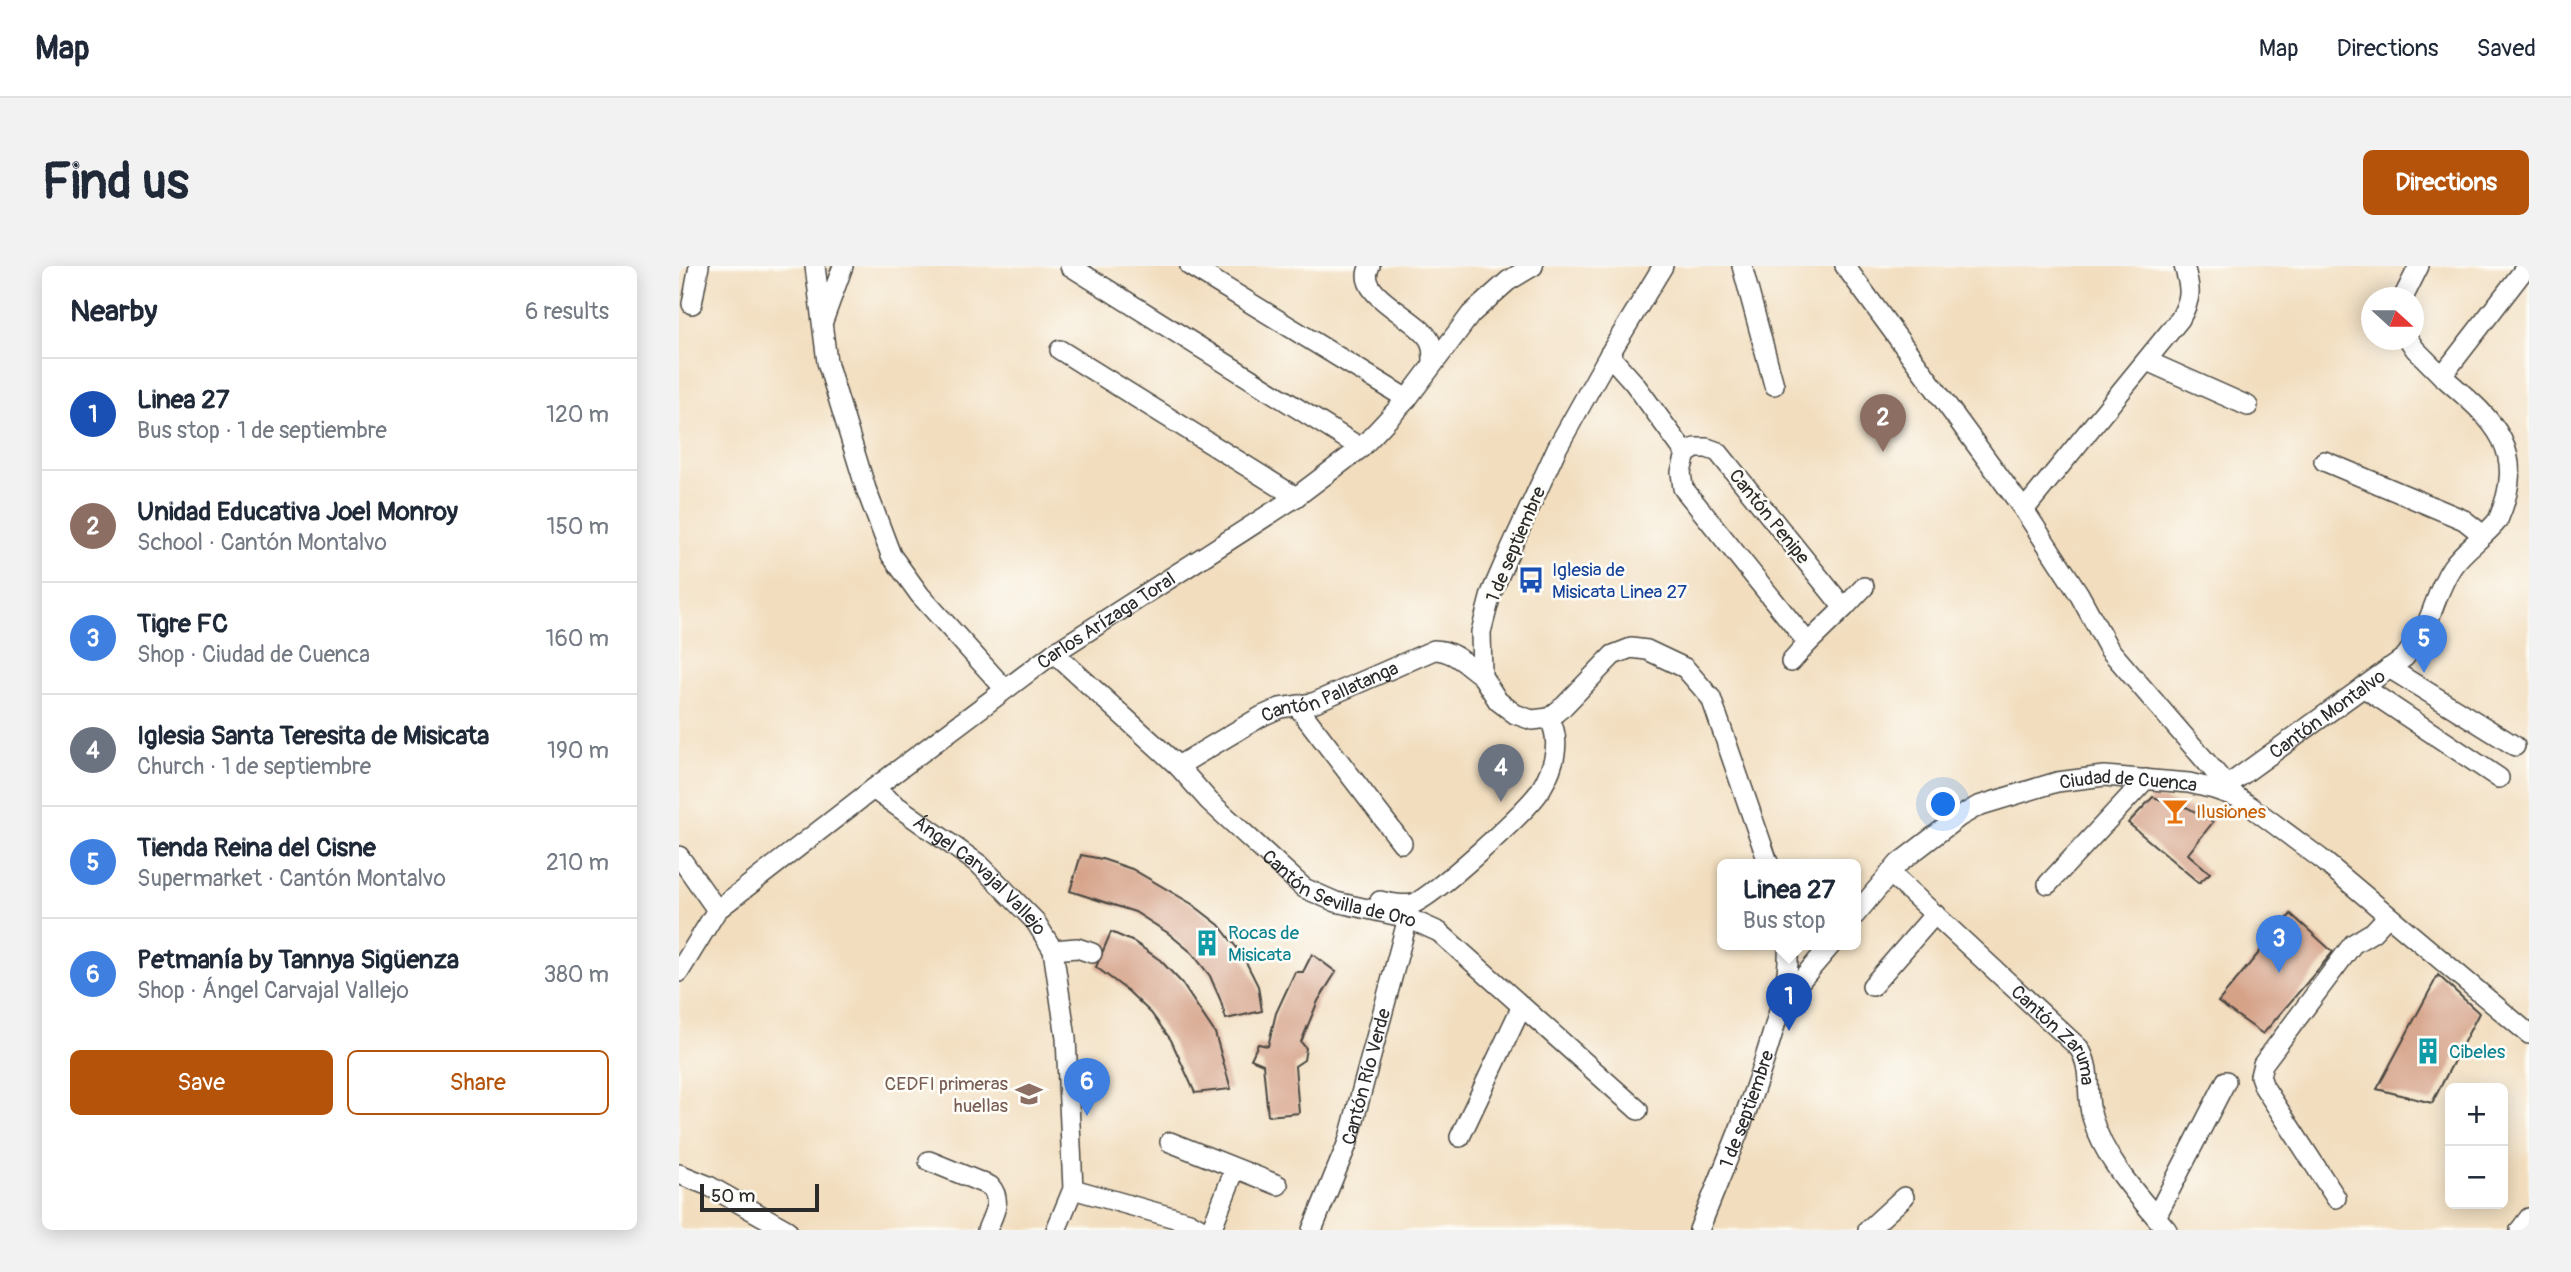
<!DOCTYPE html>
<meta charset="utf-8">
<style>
:root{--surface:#fff;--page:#f2f2f3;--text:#1f2937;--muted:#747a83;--line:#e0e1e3;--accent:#b45309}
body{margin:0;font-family:Pangolin,sans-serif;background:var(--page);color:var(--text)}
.controls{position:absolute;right:21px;bottom:21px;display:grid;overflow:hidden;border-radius:10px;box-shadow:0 4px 18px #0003}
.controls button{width:63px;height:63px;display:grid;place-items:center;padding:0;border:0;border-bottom:2px solid var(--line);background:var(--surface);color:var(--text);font:35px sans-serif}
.compass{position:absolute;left:1682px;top:21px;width:63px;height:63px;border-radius:50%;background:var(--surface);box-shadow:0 4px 18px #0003;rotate:111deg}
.scale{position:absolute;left:21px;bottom:18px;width:119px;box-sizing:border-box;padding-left:7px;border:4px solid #2b2b2b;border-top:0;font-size:19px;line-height:24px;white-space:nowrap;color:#2b2b2b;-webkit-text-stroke:5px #fdfcf7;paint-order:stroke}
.you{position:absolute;left:1265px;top:539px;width:24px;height:24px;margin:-18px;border:5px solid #fff;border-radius:50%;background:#1a73e8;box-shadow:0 0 0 10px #1a73e833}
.badge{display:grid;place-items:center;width:46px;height:46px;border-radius:50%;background:var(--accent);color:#fff;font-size:23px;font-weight:700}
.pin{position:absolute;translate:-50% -58px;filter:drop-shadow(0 2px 4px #0008)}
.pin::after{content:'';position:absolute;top:37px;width:24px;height:21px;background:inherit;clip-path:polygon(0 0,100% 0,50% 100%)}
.popup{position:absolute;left:1038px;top:593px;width:144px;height:91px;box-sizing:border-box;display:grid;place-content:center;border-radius:10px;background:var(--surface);filter:drop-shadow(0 2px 5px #0005);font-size:23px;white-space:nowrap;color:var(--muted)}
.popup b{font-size:26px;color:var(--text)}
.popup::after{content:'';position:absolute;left:50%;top:100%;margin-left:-14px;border:14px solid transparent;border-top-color:var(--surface)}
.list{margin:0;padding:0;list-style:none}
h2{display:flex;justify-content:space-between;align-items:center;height:91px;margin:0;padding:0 28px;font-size:30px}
h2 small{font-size:23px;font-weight:400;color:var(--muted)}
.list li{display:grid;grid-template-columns:46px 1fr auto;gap:21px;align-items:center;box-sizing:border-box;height:112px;padding:0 28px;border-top:2px solid var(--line)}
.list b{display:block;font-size:26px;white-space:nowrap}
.list p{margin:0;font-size:23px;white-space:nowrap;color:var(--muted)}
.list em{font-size:23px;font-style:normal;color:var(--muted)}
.actions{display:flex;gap:14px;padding:21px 28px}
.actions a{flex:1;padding:16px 0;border:2px solid var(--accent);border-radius:10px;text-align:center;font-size:24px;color:var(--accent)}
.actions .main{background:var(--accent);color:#fff}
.map{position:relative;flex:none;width:1850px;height:964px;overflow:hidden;border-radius:10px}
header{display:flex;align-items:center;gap:42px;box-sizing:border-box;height:98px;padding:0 35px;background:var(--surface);border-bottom:2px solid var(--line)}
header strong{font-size:33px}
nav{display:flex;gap:38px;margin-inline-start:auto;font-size:24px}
.intro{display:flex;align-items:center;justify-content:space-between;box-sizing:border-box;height:168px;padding:0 42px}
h1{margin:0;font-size:49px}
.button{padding:18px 32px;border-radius:10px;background:var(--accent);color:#fff;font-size:24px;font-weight:700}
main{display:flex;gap:42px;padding:0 42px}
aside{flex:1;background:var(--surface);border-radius:10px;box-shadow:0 4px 18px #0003}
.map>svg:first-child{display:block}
</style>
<header>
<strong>Map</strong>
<nav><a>Map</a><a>Directions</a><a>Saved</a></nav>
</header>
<div class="intro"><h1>Find us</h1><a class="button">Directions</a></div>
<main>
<aside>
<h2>Nearby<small>6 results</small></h2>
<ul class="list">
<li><span class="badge" style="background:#1a4fb4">1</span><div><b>Linea 27</b><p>Bus stop · 1 de septiembre</p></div><em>120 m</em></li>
<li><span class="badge" style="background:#8d6e63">2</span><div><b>Unidad Educativa Joel Monroy</b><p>School · Cantón Montalvo</p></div><em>150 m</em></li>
<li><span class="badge" style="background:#3f7fe0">3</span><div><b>Tigre FC</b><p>Shop · Ciudad de Cuenca</p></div><em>160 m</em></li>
<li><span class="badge" style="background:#6b7280">4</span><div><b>Iglesia Santa Teresita de Misicata</b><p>Church · 1 de septiembre</p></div><em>190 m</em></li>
<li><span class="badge" style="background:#3f7fe0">5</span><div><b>Tienda Reina del Cisne</b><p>Supermarket · Cantón Montalvo</p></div><em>210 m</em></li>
<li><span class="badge" style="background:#3f7fe0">6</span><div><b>Petmanía by Tannya Sigüenza</b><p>Shop · Ángel Carvajal Vallejo</p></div><em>380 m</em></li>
</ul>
<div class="actions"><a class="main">Save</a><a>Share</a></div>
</aside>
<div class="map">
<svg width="1850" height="964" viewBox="0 0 1850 964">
<rect width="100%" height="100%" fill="#fdfcf7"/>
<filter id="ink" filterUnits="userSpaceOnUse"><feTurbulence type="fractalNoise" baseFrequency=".0143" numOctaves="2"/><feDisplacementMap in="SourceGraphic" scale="14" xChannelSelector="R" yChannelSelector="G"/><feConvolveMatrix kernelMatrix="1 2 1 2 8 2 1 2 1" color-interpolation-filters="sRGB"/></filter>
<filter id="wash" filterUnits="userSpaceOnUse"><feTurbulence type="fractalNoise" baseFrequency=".00686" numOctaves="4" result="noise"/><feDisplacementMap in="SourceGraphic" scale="28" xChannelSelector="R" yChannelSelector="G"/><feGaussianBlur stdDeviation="1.57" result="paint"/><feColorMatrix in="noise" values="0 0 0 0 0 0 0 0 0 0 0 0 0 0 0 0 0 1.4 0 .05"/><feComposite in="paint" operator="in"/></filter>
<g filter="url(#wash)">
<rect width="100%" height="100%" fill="#f2debf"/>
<g id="blocks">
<path fill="#d5a187" d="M1474,531l35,11 25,14 -25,32 22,19 -11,10 -71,-60z
M402,589l21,4 30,10 60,35 27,21 24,31 15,30 4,25 -36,8 -6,-20 -10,-23 -18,-23 -24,-20 -33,-21 -65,-21z
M1612,648l42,38 -70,82 -45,-32z
M432,666l23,10 26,18 21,22 34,51 16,56 -36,4 -24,-53 -20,-27 -23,-22 -32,-24z
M633,688l24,18 -18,29 -17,41 5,6 -2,12 -9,6 4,47 -31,3 -5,-52 -12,-5 7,-15 10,2 8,-33 19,-41h8z
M1759,709l41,38 -47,90 -55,-14z"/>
</g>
</g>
<g filter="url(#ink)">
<use href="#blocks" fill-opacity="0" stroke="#494641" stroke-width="2"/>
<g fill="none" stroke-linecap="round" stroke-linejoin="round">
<g stroke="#494641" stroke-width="22">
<g id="minor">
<path d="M136,0l12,96 39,127 25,66 29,40 84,93"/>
<path d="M391,0l291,182"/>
<path d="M511,0l217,133"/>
<path d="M691,0c-17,29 48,51 60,75 3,6 3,15 3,22"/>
<path d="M984,0l-54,89 -52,93 -46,100 -20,46 -10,38 1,44 16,25 17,13 17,6 17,-2 15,-12 49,-51 18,-7 16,2 38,18 26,30 58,167"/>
<path d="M1063,0l32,119"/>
<path d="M1166,0l179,244 55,84 30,55 125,145"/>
<path d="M1724,32l16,-32"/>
<path d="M13,38l7,-38"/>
<path d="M144,55l20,-55"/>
<path d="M1730,74l6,9 27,27"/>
<path d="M381,84l236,147"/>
<path d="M930,89l25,28 52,71"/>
<path d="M1468,95l101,45"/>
<path d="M1016,182h12l11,4 126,156 -36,35 -125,-155 -2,-16 5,-18z"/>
<path d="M1645,195l140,59 19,15"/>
<path d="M1345,244l156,-191c12,-22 11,-30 4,-53"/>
<path d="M1165,342l20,-21"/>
<path id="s1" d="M375,387l124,113 31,35 95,87 32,14 72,16 31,14 199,178"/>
<path d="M1112,396l17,-19"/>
<path d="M1710,402l126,78"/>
<path d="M1684,421l136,91"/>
<path d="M618,440l105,137"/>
<path id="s2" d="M499,500l84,-50 18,-8 33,-5 121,-53c19,0 33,15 48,26"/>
<path id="s3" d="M1549,519l177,-128c9,-12 17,-23 23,-36 8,-19 13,-38 24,-54 12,-18 33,-30 46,-47 31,-72 -5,-100 -56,-144l85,-110"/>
<path id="s4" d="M194,523l107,76 55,56 18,29 13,88 7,151 -17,41"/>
<path d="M0,590l38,54"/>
<path id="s5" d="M1211,607l189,175c14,22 6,45 13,69 12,43 47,80 75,113"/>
<path d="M1369,618l98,-105"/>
<path d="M701,635c10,2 22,5 32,3 18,-4 120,-97 129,-115 13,-22 21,-48 8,-71"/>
<path id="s6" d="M1176,649l44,-52 60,-46 19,-11 79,-24 47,-6 85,7 25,6 23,8 13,9 70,52 209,176"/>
<path d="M374,684l24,-2 15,5"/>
<path id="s7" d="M0,706l38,-62 156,-121 181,-136 242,-156 65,-49 46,-49 64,-85 37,-33 25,-15"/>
<path d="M1193,720l63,-72"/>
<path d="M1104,735l48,-56"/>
<path d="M781,871l61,-129"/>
<path d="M491,876l108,43"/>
<path d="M250,895l61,25c13,15 3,28 -3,44"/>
<path d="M0,908l30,12 78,44"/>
<path d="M394,923l116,33 14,8"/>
<path d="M1657,932l-72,-111 -4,-11 3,-12 90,-120 20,-12 15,-16"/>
<path d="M1477,951l70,-136"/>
<path d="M532,964l24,-61"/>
<path id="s8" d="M633,964l36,-88 60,-224"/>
<path id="s9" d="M1020,964c24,-61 51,-122 70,-185 10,-33 21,-65 19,-100"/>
<path d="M1189,964l36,-33"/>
<path d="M1841,964l9,-12"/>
</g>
</g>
<use href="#minor" stroke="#fff" stroke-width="19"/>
</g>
</g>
<defs>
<g id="bus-bare" transform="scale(2.1)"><path d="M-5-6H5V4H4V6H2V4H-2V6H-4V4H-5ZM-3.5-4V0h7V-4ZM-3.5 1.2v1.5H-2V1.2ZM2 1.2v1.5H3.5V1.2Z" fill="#1a4fb4" stroke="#fdfcf7" stroke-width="2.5" paint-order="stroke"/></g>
<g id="bar-bare" transform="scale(2.1)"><path d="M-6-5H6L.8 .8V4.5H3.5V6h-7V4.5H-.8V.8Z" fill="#e8710a" stroke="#fdfcf7" stroke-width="2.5" paint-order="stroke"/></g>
<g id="building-bare" transform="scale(2.1)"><path d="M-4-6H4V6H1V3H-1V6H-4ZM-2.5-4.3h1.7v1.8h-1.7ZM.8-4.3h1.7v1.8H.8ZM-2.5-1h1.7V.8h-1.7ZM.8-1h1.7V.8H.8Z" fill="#0f9aa8" stroke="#fdfcf7" stroke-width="2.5" paint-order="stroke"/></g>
<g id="school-bare" transform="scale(2.1)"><path d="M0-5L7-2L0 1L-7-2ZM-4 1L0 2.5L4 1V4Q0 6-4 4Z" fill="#8d6e63" stroke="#fdfcf7" stroke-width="2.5" paint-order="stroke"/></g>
</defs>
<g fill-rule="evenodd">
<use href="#bus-bare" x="852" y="314"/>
<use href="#bar-bare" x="1496" y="545"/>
<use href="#building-bare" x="528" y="677"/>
<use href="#building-bare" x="1749" y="785"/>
<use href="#school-bare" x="350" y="828"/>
</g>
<g text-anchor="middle" stroke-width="5" stroke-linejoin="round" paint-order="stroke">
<g font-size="19" fill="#2b2b2b" stroke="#fdfcf7">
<text transform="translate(1091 250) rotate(51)" y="7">Cantón Penipe</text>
<text transform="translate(836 278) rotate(-67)" y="7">1 de septiembre</text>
<text dy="7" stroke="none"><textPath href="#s7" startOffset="558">Carlos Arízaga Toral</textPath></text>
<text dy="7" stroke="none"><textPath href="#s2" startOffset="170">Cantón Pallatanga</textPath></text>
<text dy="7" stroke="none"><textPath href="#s3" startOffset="122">Cantón Montalvo</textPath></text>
<text dy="7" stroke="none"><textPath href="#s6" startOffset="320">Ciudad de Cuenca</textPath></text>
<text dy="7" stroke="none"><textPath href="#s4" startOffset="138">Ángel Carvajal Vallejo</textPath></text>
<text dy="7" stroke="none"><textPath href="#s1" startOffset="376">Cantón Sevilla de Oro</textPath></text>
<text dy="7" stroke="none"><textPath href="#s5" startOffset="233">Cantón Zaruma</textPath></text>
<text dy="7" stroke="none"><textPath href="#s8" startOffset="163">Cantón Río Verde</textPath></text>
<text dy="7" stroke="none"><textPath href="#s9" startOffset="130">1 de septiembre</textPath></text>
</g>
<g font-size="19" fill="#164399" stroke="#fdfcf7" text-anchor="start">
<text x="873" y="310">Iglesia de<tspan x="873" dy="22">Misicata Linea 27</tspan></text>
</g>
<g font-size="19" fill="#c56008" stroke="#fdfcf7" text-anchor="start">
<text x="1517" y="552">Ilusiones</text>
</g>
<g font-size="19" fill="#0d838f" stroke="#fdfcf7" text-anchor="start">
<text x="549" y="673">Rocas de<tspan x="549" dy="22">Misicata</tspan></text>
<text x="1770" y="792">Cibeles</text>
</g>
<g font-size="19" fill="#785e54" stroke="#fdfcf7" text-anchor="end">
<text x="329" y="824">CEDFI primeras<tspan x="329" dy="22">huellas</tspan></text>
</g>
</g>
</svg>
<div class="controls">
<button>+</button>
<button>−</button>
</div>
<svg class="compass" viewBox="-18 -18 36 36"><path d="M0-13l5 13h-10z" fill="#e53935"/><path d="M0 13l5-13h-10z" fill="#747a83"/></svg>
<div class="scale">50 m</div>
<div class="you"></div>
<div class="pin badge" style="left:1110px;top:765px;background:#1a4fb4">1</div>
<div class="popup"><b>Linea 27</b>Bus stop</div>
<div class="pin badge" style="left:1204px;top:186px;background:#8d6e63">2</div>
<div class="pin badge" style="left:1600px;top:707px;background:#3f7fe0">3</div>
<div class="pin badge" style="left:822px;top:536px;background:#6b7280">4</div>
<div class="pin badge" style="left:1745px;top:407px;background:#3f7fe0">5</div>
<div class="pin badge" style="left:408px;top:850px;background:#3f7fe0">6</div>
</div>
</main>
